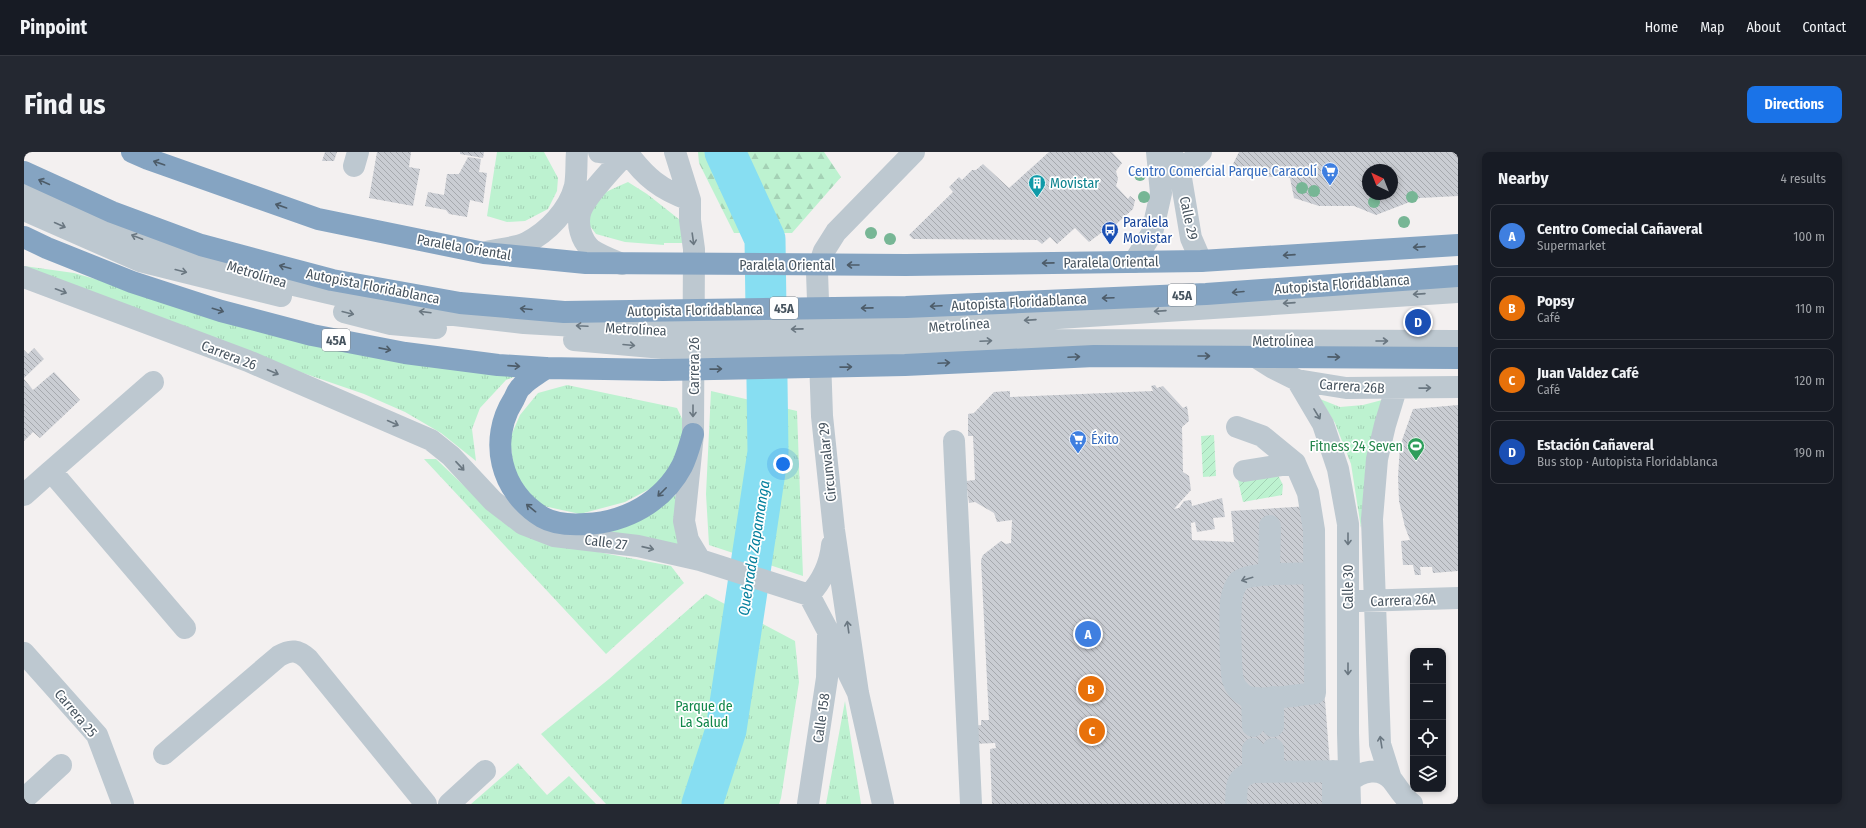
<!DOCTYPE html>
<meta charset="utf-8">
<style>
:root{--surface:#171b24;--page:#242831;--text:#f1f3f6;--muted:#9ea1a6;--line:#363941;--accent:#1a73e8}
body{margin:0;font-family:"Fira Sans Condensed",sans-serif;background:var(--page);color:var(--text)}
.controls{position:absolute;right:12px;bottom:12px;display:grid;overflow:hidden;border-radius:8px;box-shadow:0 2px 6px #0003}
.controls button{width:36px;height:36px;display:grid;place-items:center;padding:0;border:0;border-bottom:1px solid var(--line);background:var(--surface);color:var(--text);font:20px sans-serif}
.compass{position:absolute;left:1338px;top:12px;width:36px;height:36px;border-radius:50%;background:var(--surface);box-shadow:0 2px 6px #0003;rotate:317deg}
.you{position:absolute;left:759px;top:312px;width:14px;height:14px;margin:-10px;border:3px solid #fff;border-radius:50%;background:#1a73e8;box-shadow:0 0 0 6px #1a73e833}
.badge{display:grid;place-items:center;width:26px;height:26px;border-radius:50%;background:var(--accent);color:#fff;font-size:13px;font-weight:700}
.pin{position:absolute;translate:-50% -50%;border:2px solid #fff;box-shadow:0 1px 4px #0006}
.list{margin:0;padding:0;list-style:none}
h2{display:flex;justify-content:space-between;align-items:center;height:52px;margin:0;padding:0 16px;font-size:17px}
h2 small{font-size:13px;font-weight:400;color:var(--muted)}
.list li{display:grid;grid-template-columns:26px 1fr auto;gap:12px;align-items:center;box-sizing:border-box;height:64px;margin:0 8px 8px;padding:0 8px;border:1px solid var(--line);border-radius:8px}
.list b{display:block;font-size:15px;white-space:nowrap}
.list p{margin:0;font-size:13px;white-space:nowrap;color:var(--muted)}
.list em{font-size:13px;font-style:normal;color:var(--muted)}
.icon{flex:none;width:22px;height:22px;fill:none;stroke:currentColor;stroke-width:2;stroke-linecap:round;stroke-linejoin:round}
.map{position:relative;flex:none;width:1434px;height:652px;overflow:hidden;border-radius:8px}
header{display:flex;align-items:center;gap:24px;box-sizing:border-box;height:56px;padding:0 20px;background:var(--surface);border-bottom:1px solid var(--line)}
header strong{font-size:19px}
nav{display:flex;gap:22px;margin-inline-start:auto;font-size:14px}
.intro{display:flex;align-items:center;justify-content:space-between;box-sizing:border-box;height:96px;padding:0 24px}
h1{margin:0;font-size:28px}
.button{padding:10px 18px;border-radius:8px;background:var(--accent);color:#fff;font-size:14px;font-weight:700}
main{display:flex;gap:24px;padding:0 24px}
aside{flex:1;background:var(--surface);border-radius:8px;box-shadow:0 2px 6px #0003}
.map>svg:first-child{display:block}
</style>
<header>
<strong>Pinpoint</strong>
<nav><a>Home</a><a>Map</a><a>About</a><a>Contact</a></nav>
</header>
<div class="intro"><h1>Find us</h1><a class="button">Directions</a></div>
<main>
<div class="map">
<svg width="1434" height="652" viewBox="0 0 1434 652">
<defs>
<pattern id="forest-firs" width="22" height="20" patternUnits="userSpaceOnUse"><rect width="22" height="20" fill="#bdf2d0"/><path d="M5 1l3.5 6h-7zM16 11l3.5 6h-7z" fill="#a4d1b5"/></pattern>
<pattern id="park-tufts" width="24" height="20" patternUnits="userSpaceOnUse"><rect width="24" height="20" fill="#bdf2d0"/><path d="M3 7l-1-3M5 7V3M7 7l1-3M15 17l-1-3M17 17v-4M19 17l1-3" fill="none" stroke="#a4d1b5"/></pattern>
<pattern id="garden-furrows" width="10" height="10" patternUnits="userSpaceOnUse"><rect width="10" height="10" fill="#bdf2d0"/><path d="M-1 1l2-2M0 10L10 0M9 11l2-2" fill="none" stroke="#a4d1b5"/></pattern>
<pattern id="building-back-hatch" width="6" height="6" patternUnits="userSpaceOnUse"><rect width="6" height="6" fill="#cacdd3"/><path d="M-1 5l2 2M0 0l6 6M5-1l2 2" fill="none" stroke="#a6a9ae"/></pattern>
</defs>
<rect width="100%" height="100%" fill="#f3f0f0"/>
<path fill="url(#forest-firs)" d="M674,0h126l17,25 -49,56h-58l-35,-70z"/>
<path fill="url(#park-tufts)" d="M473,0h47l14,26 -1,13 -9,18 -23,12 -18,1 -20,-6z
M604,30l19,12 33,26 7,23h-23v2l-39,-3 -29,-8 -9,-12c9,-28 16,-29 41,-40z
M0,114l50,7 140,40 308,61 -16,6 -26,28 -8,21 4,32 -35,-28 -36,-21 -41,-18 -93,-32 -247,-94z
M543,233l110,23 9,19 -4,28 -25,30 -32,17 -45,12 -41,-9 -24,-23 -5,-44 10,-23 18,-22z
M687,239l86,20 6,165 -94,-31 -3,-51z
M1296,247l20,8 23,-2 19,-5 -16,62 -5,66 -10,-64 -16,-41z
M400,307h12l65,62 40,20 130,25 13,17 -78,71z
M658,338l-3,56 -74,-12c29,-11 52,-24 77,-44z
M682,442l89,47 4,41 -18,116 -2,6h-173l-65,-70 68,-55z
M821,549l16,103h-35z
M494,611l29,32 22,-19 27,28h-125z"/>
<path fill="url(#garden-furrows)" d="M1190,283l2,41 -13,1 -2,-41z
M1253,321l6,12 -1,10 -39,7 -5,-22z"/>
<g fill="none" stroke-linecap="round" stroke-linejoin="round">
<path stroke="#87def2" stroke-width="41" d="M678,652l24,-74 42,-278 -3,-213 -40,-87"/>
</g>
<path fill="url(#building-back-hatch)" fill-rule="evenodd" d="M301,0h12l-3,9h-12z
M353,0h34l-2,15 11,2 -7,37 -44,-8z
M436,0h24l-1,6 -23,-4z
M1025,0h63l10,11 -6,8 2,8 -2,7 12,13 2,-3 5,4 -2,9 -20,18 -4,-5 -7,4 3,4 -16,12 -14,-14 -18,16 -7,-7 -8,7 -5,-4 -124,-1 -4,-4 44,-43 -4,-5 10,-10 3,3 10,-10h4l7,-6 26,24z
M1215,0h219v44l-38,2 -44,17 -22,-9h-35l-25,-8 -4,-20 -62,-4zM1344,18h24v24h-24z
M444,5l13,2 -2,13 8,1 -4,30 -13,-3 -3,17 -18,-3 -3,-4 -21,-4 3,-14 16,3 3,-21h12z
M10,196l10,11 -20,19v-28l4,4z
M30,220l26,28 -40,38 -7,-6 -9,9v-62l9,11z
M1131,233l2,3 6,-2 20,22 4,-2 2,15 -7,6 1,45 6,4 2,14 -17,19 5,-1 5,-7 7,-1 1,6 30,-8 3,19 -12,1 2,11 -18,3 -2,-10 -4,1 1,17 42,2 -3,-31 79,-5 23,298h-341l-2,-55 6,-1 -1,-5 -23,1 -2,-18 11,-1v-5h8l-8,-160 2,-5 18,-14 5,3 5,-1 1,-23 -15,2 -3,-9 -19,-11 -6,1 -3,-22 9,-1 -2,-44h-5v-22l6,-1 20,-21 16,-1v6l143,-6 -2,-5z
M1434,253v166l-25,2 -1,-6h-12l1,8h-6l-2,-10h-10l-2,-24 9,-1 -5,-13 -6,-26 -1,-24 2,-31 13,-37z"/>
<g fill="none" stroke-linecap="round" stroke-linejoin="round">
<path stroke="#bdc8d0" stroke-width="22" d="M575,0l18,3 11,-3
M651,0l15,48v20l4,29 -1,185 -9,87 4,19 12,20
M1147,0l9,20 11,66 10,23
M330,14l4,-14
M1156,20l21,-20
M0,38l115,48 142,44 112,26 131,15 139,8 243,-3 552,-36
M0,58l116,51 141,35
M463,100c13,-3 28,-4 39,-9 22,-11 43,-33 49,-57 2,-11 1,-23 2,-34
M1110,110l18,-29 9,-40 -4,-41
M598,112c-10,-4 -21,-8 -30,-14 -11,-9 -16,-27 -11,-40 7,-17 33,-42 46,-58 18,25 34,38 63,48
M0,125l224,84 183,79 20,16 42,45 30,23 31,12 84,10 62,14 109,35 19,36 30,62
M320,160l47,12 45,4
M550,188l89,8 243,-2 103,-6 449,1
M1230,204l19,12 24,12 49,8 112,-1
M1273,228l26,44 15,45 10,55v209l2,71
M129,230l-102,89 134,157
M1213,275l25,9 33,27 13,30 6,37 1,163c-16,2 -56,9 -69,3 -7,-4 -11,-9 -13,-16 -3,-11 -3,-67 -2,-79 1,-6 3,-15 8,-20 10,-9 59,-7 75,-8
M930,289l17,363
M1220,319l51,-8
M0,343l27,-24
M1245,423l1,-49
M785,443c14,-15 21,-30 23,-50
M1335,449l99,-3
M0,501l73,82 26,69
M1249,545v29
M1228,546l1,28
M1229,597v23
M1249,597v22
M140,602l115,-98c12,-7 19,-6 29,3l118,145
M1367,627l-11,-35 -8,-225 5,-60 8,-34 11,-36
M1325,630c12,-11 31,-16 43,-2 7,9 11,17 20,24
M0,647l37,-34
M425,652l36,-33
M784,652l19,-126 1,-42
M859,652l-25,-111 -24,-163 -12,-114 -5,-144 7,-21 12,-19 78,-80
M1212,652c1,-17 -2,-26 17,-32l96,-1
M1309,652v-33"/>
<path stroke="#85a4c2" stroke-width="22" d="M108,0l16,7 170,60 166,34 102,10 320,2 295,-4 257,-16
M0,20l88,40 89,33 131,35 128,23 104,9 342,-5 300,-13 252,-18
M0,85l23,11 85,34 89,29 91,24 93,18 93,12 48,3 117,2 242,-5 189,-9 364,2
M522,216c-8,6 -18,11 -24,18 -4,3 -6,9 -8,13 -26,41 -14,92 28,118 12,7 30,8 44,7 40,-2 77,-22 96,-58 5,-10 8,-22 11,-32"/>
</g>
<g fill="#77b695">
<circle cx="1116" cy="23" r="6"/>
<circle cx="1278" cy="36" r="6"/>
<circle cx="1290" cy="39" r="6"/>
<circle cx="1120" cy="45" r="6"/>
<circle cx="1388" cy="45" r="6"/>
<circle cx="1350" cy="50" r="6"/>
<circle cx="1380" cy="70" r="6"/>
<circle cx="847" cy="81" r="6"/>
<circle cx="866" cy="87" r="6"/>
</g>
<defs><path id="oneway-shaft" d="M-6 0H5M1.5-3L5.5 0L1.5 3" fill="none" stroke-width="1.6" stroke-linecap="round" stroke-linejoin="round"/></defs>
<g stroke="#4d5c69">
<use href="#oneway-shaft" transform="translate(135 11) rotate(-161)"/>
<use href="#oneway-shaft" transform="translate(20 30) rotate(-156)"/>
<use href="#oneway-shaft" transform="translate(257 54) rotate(-161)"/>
<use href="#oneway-shaft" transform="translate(1395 95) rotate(176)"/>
<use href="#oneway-shaft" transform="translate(1265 103) rotate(176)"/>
<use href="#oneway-shaft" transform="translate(1024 111) rotate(179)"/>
<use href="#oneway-shaft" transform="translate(829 113) rotate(-180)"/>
<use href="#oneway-shaft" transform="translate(261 115) rotate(-165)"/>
<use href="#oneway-shaft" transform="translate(1214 140) rotate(175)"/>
<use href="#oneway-shaft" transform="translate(1084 146) rotate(178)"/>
<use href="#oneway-shaft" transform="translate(912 154) rotate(177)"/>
<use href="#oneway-shaft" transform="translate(843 156) rotate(179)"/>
<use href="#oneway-shaft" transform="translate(502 157) rotate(-175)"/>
<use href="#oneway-shaft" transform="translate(194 158) rotate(17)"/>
<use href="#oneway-shaft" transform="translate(361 197) rotate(11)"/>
<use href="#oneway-shaft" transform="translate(1180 204)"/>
<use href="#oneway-shaft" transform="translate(1050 205) rotate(-3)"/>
<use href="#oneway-shaft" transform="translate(1310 205) rotate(1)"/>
<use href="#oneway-shaft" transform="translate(920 211) rotate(-3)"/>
<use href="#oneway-shaft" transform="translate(490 214) rotate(4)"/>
<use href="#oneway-shaft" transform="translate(822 215) rotate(-1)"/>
<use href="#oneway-shaft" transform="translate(692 217) rotate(-1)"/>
<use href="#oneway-shaft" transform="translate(638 340) rotate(135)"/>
<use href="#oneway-shaft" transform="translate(507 356) rotate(-141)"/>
</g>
<g stroke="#6a7781">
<use href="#oneway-shaft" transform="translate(36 73) rotate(24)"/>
<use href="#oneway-shaft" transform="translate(113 85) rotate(-159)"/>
<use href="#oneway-shaft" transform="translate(669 87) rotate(82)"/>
<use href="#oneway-shaft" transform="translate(157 119) rotate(14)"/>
<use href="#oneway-shaft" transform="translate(37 139) rotate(21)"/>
<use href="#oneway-shaft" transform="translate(1395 142) rotate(176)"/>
<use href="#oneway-shaft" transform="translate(1265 151) rotate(176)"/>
<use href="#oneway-shaft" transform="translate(1136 159) rotate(176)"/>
<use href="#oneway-shaft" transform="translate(401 160) rotate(-173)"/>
<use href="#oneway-shaft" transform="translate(324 161) rotate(14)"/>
<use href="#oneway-shaft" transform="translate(1006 168) rotate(176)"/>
<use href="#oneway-shaft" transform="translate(558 174) rotate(-177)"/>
<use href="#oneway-shaft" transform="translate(773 177) rotate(179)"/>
<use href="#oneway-shaft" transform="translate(962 189) rotate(-3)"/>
<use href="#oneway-shaft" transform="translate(1358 189)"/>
<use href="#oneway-shaft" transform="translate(605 193) rotate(5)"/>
<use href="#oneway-shaft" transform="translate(249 220) rotate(23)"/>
<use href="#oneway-shaft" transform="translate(1401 236) rotate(-1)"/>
<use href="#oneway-shaft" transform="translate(669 259) rotate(90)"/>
<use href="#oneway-shaft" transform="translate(1293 262) rotate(59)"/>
<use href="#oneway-shaft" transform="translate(369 271) rotate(24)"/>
<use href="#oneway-shaft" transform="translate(436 314) rotate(47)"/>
<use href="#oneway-shaft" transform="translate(1324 387) rotate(90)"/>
<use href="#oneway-shaft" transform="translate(624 396) rotate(13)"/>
<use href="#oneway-shaft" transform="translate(1223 427) rotate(163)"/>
<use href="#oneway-shaft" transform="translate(824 475) rotate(-98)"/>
<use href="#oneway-shaft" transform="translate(1324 517) rotate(90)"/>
<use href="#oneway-shaft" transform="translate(1357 590) rotate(-99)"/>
</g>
<defs>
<g id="supermarket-pin" transform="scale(0.9)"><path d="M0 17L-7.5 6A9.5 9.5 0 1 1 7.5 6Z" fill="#3f7fe0" stroke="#fff"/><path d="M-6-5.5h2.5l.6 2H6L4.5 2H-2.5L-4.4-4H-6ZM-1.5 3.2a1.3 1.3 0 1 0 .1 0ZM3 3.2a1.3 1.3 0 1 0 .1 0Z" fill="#fff"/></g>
<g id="building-pin" transform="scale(0.9)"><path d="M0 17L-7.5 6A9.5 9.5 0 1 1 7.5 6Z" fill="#0f9aa8" stroke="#fff"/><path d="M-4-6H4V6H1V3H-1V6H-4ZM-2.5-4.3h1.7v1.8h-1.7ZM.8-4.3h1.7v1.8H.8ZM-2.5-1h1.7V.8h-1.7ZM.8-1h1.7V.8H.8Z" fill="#fff"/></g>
<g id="bus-pin" transform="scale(0.9)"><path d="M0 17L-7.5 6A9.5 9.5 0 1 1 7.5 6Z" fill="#1a4fb4" stroke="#fff"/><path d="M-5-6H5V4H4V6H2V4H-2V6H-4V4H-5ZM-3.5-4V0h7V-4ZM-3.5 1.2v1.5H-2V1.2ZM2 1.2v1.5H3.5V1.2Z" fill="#fff"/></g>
<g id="stadium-pin" transform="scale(0.9)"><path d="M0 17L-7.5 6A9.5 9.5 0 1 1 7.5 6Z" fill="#2e9e5b" stroke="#fff"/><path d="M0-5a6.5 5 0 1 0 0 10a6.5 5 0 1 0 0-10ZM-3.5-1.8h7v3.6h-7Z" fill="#fff"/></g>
</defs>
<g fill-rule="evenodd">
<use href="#supermarket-pin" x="1306" y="19"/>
<use href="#building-pin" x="1013" y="31"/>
<use href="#bus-pin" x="1086" y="78"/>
<use href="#supermarket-pin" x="1054" y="287"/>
<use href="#stadium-pin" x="1392" y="294"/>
</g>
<g text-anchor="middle" stroke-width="3.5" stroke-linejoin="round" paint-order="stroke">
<g fill="#fff" stroke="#7e878f" stroke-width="1">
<rect x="1144" y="132" width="28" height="22" rx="3"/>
<rect x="746" y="145" width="28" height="22" rx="3"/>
<rect x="298" y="177" width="28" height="22" rx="3"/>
</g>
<g font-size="13" font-weight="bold" fill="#47545f">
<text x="1158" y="148">45A</text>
<text x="760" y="161">45A</text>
<text x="312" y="193">45A</text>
</g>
<g font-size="14" fill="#366cbe" stroke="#fff" text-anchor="end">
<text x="1293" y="24">Centro Comercial Parque Caracolí</text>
<text x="1067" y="292" text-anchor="start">Éxito</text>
</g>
<g font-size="14" fill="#0d838f" stroke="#fff" text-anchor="start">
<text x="1026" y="36">Movistar</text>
</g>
<g font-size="14" fill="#47545f" stroke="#fff">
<text transform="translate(1165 66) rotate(78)" y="5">Calle 29</text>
<text transform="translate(440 95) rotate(10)" y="5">Paralela Oriental</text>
<text transform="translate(1087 110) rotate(-1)" y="5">Paralela Oriental</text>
<text x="763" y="118">Paralela Oriental</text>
<text transform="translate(233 122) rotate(17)" y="5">Metrolínea</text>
<text transform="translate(1318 132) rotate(-4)" y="5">Autopista Floridablanca</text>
<text transform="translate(349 134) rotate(11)" y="5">Autopista Floridablanca</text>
<text transform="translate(995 150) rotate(-3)" y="5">Autopista Floridablanca</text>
<text transform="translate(671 158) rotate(-1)" y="5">Autopista Floridablanca</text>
<text transform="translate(935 173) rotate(-4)" y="5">Metrolínea</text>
<text transform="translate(612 177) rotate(3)" y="5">Metrolínea</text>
<text x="1259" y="194">Metrolínea</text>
<text transform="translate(205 203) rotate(21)" y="5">Carrera 26</text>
<text transform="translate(670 214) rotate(-90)" y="5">Carrera 26</text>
<text transform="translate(1328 234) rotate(4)" y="5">Carrera 26B</text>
<text transform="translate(803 310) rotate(-96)" y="5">Circunvalar 29</text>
<text transform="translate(582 390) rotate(7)" y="5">Calle 27</text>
<text transform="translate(1324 435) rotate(-90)" y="5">Calle 30</text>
<text transform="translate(1379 448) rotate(-2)" y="5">Carrera 26A</text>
<text transform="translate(52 561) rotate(50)" y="5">Carrera 25</text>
<text transform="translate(797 566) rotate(-82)" y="5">Calle 158</text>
</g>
<g font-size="14" fill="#164399" stroke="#fff" text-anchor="start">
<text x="1099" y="75">Paralela<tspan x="1099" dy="16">Movistar</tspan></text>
</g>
<g font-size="14" fill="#27864d" stroke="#fff" text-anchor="end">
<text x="1379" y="299">Fitness 24 Seven</text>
</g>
<g font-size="14" fill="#11874a" stroke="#fff">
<text x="680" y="559">Parque de<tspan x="680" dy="16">La Salud</tspan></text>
</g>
<g font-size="15" font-style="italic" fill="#05809d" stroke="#fff">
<text transform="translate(730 396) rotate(-81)" y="5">Quebrada Zapamanga</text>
</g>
</g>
</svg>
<div class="controls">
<button>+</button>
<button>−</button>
<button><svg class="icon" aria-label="locate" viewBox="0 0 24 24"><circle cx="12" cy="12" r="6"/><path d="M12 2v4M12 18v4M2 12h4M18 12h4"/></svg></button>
<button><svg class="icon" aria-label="layers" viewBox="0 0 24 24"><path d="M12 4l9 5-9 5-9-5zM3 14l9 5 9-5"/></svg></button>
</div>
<svg class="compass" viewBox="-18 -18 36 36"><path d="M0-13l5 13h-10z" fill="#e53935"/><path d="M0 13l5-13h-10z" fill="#9ea1a6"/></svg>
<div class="you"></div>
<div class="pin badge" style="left:1064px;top:482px;background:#3f7fe0">A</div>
<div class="pin badge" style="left:1067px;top:537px;background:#e8710a">B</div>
<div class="pin badge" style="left:1068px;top:579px;background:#e8710a">C</div>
<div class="pin badge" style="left:1394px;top:170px;background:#1a4fb4">D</div>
</div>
<aside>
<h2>Nearby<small>4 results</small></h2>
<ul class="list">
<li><span class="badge" style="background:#3f7fe0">A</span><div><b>Centro Comecial Cañaveral</b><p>Supermarket</p></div><em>100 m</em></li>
<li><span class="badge" style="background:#e8710a">B</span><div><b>Popsy</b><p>Café</p></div><em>110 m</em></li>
<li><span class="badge" style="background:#e8710a">C</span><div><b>Juan Valdez Café</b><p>Café</p></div><em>120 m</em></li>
<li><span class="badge" style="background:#1a4fb4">D</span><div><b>Estación Cañaveral</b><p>Bus stop · Autopista Floridablanca</p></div><em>190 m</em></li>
</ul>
</aside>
</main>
